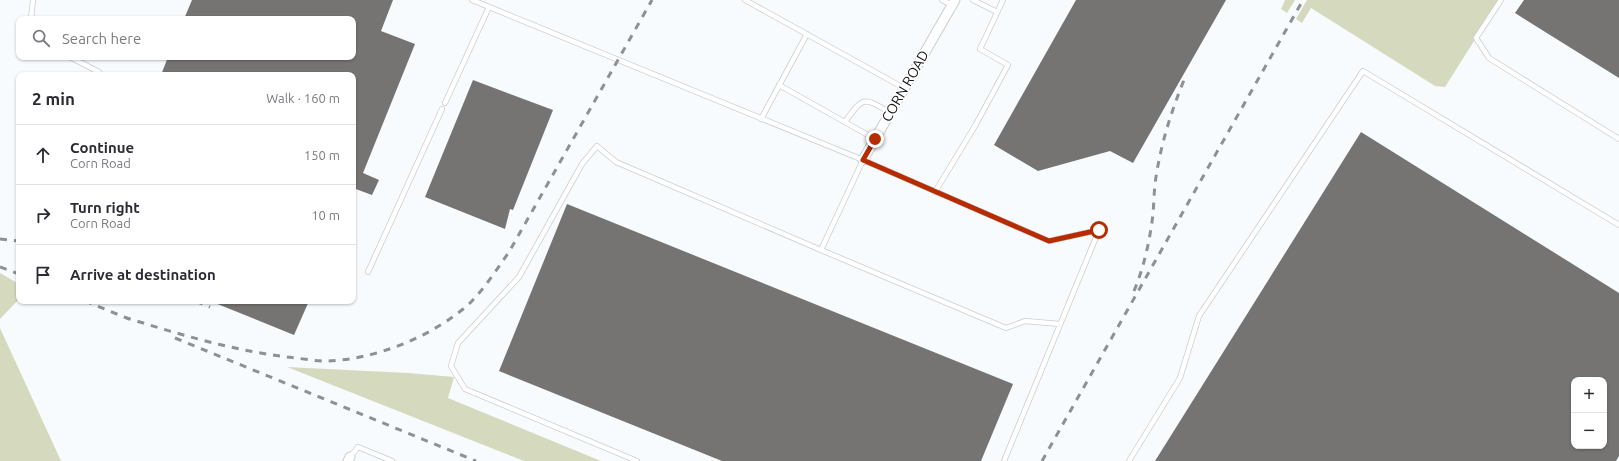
<!DOCTYPE html>
<meta charset="utf-8">
<style>
:root{--surface:#fff;--page:#f2f2f3;--text:#2b2b33;--muted:#7c7c81;--line:#e1e1e2}
body{margin:0;font-family:Ubuntu,sans-serif;background:var(--page);color:var(--text)}
.controls{position:absolute;right:12px;bottom:12px;display:grid;overflow:hidden;border-radius:8px;box-shadow:0 1px 3px #0004}
.controls button{width:36px;height:36px;display:grid;place-items:center;padding:0;border:0;border-bottom:1px solid var(--line);background:var(--surface);color:var(--text);font:20px sans-serif}
.stop{position:absolute;width:12px;height:12px;margin:-9px;border:3px solid #b62c00;border-radius:50%;background:#fff}
.stop.end{background:#b62c00;border-color:#fff;box-shadow:0 1px 4px #0008}
.list{margin:0;padding:0;list-style:none}
h2{display:flex;justify-content:space-between;align-items:center;height:52px;margin:0;padding:0 16px;font-size:17px}
h2 small{font-size:13px;font-weight:400;color:var(--muted)}
.list li{display:grid;grid-template-columns:26px 1fr auto;gap:12px;align-items:center;box-sizing:border-box;height:60px;padding:0 16px;border-top:1px solid var(--line)}
.list b{display:block;font-size:15px;white-space:nowrap}
.list p{margin:0;font-size:13px;white-space:nowrap;color:var(--muted)}
.list em{font-size:13px;font-style:normal;color:var(--muted)}
.icon{flex:none;width:22px;height:22px;fill:none;stroke:currentColor;stroke-width:2;stroke-linecap:round;stroke-linejoin:round}
.map{position:relative;flex:none;width:1619px;height:461px;overflow:hidden}
.search{position:absolute;background:var(--surface);box-shadow:0 1px 3px #0004;left:16px;top:16px;width:340px;height:44px;display:flex;align-items:center;gap:10px;box-sizing:border-box;padding:0 14px;border-radius:8px;color:var(--muted);font-size:15px}
.panel{position:absolute;background:var(--surface);box-shadow:0 1px 3px #0004;left:16px;top:72px;width:340px;height:232px;border-radius:8px}
.map>svg:first-child{display:block}
</style>
<div class="map">
<svg width="1619" height="461" viewBox="0 0 1619 461">
<rect width="100%" height="100%" fill="#f8fbfd"/>
<path fill="#d5dabe" d="M1285,0h10l-8,13 -6,-4z
M1307,0h193l-55,87 -10,-1 -124,-78 -9,15 -6,-4z
M0,273l19,11v15l-19,20z
M0,328l61,133h-61z
M287,367l121,6 46,4 -6,21 153,63h-77z"/>
<path fill="#767373" fill-rule="evenodd" d="M192,0h201l-12,31 34,13 -52,129 16,7 -7,15 -19,-7v-113h-192l7,-18h185v-38h-169z
M1076,0h150l-93,163 -23,-12 -72,20 -44,-26z
M1524,0h95v78l-104,-65z
M473,80l80,30 -40,100 -3,-1 -5,20 -80,-32z
M1361,132l258,161v163l-3,5h-461zM1574,380h30v66h-30z
M567,204l446,180 -32,77h-259l-223,-90z
M210,301h99l-15,34z"/>
<g fill="none" stroke-linecap="round" stroke-linejoin="round">
<g stroke="#cbcdcf" stroke-width="6">
<path id="service" d="M472,0l391,160 186,81 50,-11
M745,0l159,88
M942,0l10,5
M973,0l24,12
M1501,0l-25,38 13,20 130,81
M31,19l2,-19
M70,57l29,15
M779,85l96,54
M445,103l44,-96
M761,119l46,-85
M845,122c18,-25 18,-26 45,-9
M935,192l40,-66 33,-61 -28,-16 23,-49
M821,250l42,-90
M368,272l74,-163
M350,457l8,-10 34,14
M637,461l-172,-72 -14,-23 7,-23 61,-66 63,-113 15,-18 19,16 205,88 185,78 19,-7 35,3
M1004,461l95,-231
M1129,461l51,-83 19,-62 164,-245 256,154"/>
</g>
<g stroke="#cbcdcf" stroke-width="11">
<path id="minor" d="M863,160l92,-160
M348,461l2,-4"/>
</g>
<use href="#service" stroke="#fff" stroke-width="4.5"/>
<use href="#minor" stroke="#fff" stroke-width="9"/>
<path stroke="#8e9091" stroke-width="3" stroke-dasharray="7 7" stroke-linecap="butt" d="M0,239l19,2
M0,267l19,7
M1134,291c10,-24 16,-51 19,-77 1,-12 1,-25 3,-37 5,-33 15,-65 28,-97
M85,301l44,18
M196,301l14,6
M124,317c54,17 107,33 163,40 12,1 26,4 39,4 49,-1 108,-25 144,-58 15,-15 27,-34 39,-51l143,-252
M175,338l301,123
M1042,461l261,-461"/>
</g>
<g fill="none" stroke-linecap="round" stroke-linejoin="round">
<path stroke="#b62c00" stroke-width="5" d="M875,139l-12,21 186,81 50,-11"/>
</g>
<g text-anchor="middle" stroke-width="3.5" stroke-linejoin="round" paint-order="stroke">
<g font-size="14" fill="#151617" stroke="#fff">
<text transform="translate(905 86) rotate(-60)" y="5">CORN ROAD</text>
</g>
</g>
</svg>
<div class="controls">
<button>+</button>
<button>−</button>
</div>
<div class="stop" style="left:1099px;top:230px"></div>
<div class="stop end" style="left:875px;top:139px"></div>
<div class="search"><svg class="icon" aria-label="search" viewBox="0 0 24 24"><circle cx="10" cy="10" r="6"/><path d="M15 15l6 6"/></svg>Search here</div>
<section class="panel">
<h2>2 min<small>Walk · 160 m</small></h2>
<ul class="list">
<li><svg class="icon" aria-label="ahead" viewBox="0 0 24 24"><path d="M12 20V5M6 11l6-6 6 6"/></svg><div><b>Continue</b><p>Corn Road</p></div><em>150 m</em></li>
<li><svg class="icon" aria-label="right" viewBox="0 0 24 24"><path d="M7 20v-9h11M14 6l5 5-5 5"/></svg><div><b>Turn right</b><p>Corn Road</p></div><em>10 m</em></li>
<li><svg class="icon" aria-label="arrive" viewBox="0 0 24 24"><path d="M6 21V4h12l-3 4 3 4H6"/></svg><div><b>Arrive at destination</b></div></li>
</ul>
</section>
</div>
